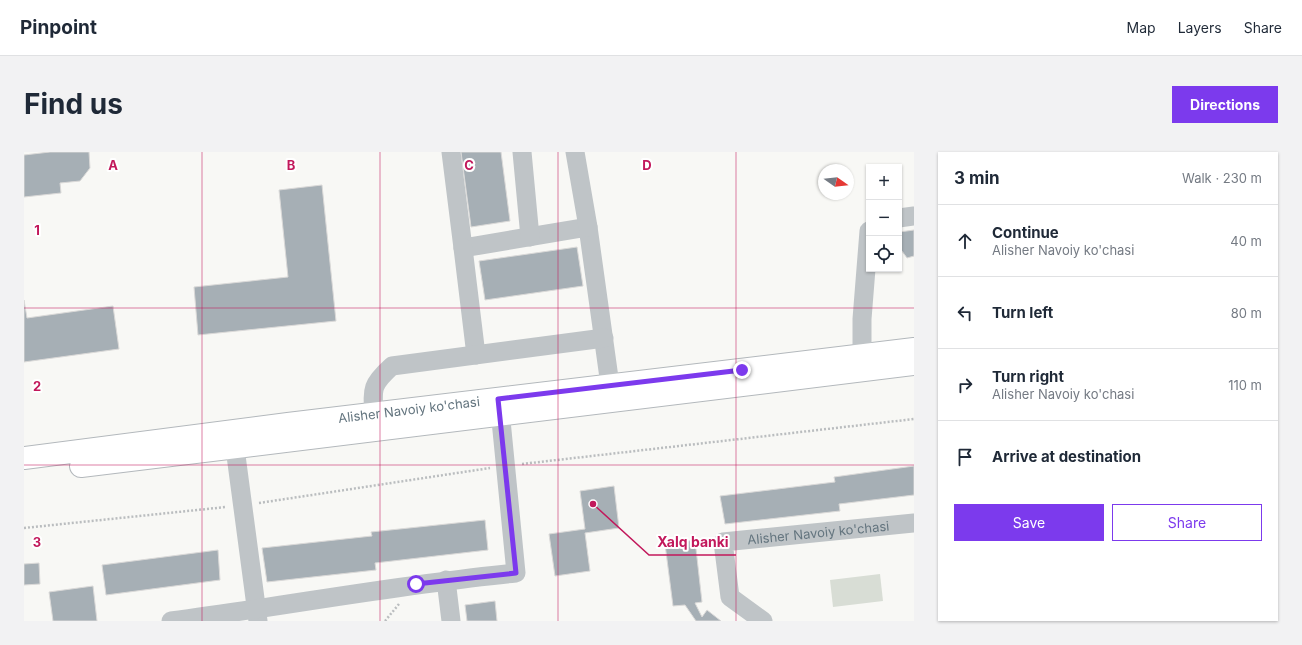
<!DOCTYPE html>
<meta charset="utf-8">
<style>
:root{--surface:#fff;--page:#f2f2f3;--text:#1f2937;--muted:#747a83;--line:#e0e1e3;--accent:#7c3aed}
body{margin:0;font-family:Inter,sans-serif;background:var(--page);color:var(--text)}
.controls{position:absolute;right:12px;top:12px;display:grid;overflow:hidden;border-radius:0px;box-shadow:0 1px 3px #0004}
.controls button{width:36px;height:36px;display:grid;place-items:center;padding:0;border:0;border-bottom:1px solid var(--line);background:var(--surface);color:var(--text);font:20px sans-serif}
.compass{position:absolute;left:794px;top:12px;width:36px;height:36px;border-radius:50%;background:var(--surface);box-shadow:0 1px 3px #0004;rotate:104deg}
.stop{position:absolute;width:12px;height:12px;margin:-9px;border:3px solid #7c3aed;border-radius:50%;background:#fff}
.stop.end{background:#7c3aed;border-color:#fff;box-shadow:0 1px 4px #0008}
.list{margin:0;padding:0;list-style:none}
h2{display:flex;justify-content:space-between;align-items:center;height:52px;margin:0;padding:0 16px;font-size:17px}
h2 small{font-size:13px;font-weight:400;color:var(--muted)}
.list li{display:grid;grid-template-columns:26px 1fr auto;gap:12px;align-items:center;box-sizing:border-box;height:72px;padding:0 16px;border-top:1px solid var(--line)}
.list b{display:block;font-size:15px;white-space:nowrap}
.list p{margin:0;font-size:13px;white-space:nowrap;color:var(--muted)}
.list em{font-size:13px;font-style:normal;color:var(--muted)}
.actions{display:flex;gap:8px;padding:12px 16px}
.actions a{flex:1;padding:9px 0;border:1px solid var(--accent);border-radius:0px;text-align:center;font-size:14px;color:var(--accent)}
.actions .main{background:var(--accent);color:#fff}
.icon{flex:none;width:22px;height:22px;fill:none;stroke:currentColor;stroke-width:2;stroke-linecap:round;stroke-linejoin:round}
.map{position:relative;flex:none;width:890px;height:469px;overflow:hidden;border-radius:0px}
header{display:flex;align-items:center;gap:24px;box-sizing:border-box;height:56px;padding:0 20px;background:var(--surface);border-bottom:1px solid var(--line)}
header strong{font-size:19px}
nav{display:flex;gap:22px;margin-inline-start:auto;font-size:14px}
.intro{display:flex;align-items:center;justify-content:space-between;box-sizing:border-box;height:96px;padding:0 24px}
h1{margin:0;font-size:28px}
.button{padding:10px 18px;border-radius:0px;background:var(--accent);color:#fff;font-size:14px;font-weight:700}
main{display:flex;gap:24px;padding:0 24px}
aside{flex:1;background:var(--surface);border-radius:0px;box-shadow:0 1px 3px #0004}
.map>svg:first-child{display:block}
</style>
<header>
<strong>Pinpoint</strong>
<nav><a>Map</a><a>Layers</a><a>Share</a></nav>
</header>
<div class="intro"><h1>Find us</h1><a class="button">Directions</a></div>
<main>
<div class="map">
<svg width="890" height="469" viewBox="0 0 890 469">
<rect width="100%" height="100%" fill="#f8f8f5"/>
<path fill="#d8ddd5" d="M856,422l3,27 -50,6 -3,-27z"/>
<path fill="#a6afb5" stroke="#dad9d8" d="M26,0h39l1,16 -10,13 -20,2 1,10 -37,4v-42z
M437,0h40l9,69 -39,6z
M298,33l14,136 -138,14 -4,-48 94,-10 -9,-87z
M890,78v26l-7,2 -8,-11v-15z
M553,95l6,39 -98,14 -6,-39z
M0,148l3,18 86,-12 6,43 -95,13z
M890,314v29l-75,9 1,7 -115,13 -5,-28 115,-14 -1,-5z
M590,334l5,42 -34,5 5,38 -35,5 -6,-42 36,-5 -5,-38z
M461,368l3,30 -113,13 1,7 -109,12 -5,-34 110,-12 -1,-4z
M671,388l7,62 -7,1 7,14 5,-7 14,11h-25l-11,-16 -12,1 -8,-62z
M194,398l2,30 -114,15 -4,-30z
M15,411l1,21 -16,1v-21z
M69,434l4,35h-44l-4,-29z
M471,449l2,20h-30l-2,-16z"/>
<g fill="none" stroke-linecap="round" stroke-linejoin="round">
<g stroke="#b3b8bc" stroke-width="24">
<g id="major">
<path id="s2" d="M0,306l264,-34 626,-75"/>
<path d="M57,314l833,-102"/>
</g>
</g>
<path stroke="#babdbf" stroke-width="2.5" stroke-dasharray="2 2" stroke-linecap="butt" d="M498,312l392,-45
M235,351l231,-35
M0,376l202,-21
M361,469l14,-17"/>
<g stroke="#bfc4c7" stroke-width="19">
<path d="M427,0l12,96 125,-21 22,158"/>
<path d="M498,0l8,85"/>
<path d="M551,0l13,75"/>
<path d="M875,66l15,-2"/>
<path d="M439,96l13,107"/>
<path d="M838,203v-36l7,-88"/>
<path d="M350,262c-2,-26 -2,-30 18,-48l212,-28"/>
<path d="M211,296l23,173"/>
<path d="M422,428l5,41"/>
<path d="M147,469c116,-15 230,-37 345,-48l-17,-173"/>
<path id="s1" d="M739,469l-33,-24 -7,-55 191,-19"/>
</g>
<use href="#major" stroke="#fff" stroke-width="22"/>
</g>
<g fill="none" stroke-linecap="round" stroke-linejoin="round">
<path stroke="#7c3aed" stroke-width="5" d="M392,432l100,-11 -18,-174 244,-29"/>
</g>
<path fill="none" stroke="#c2185b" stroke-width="1" stroke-opacity="0.55" d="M178,0v469M356,0v469M534,0v469M712,0v469M0,156h890M0,313h890"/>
<g text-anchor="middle" stroke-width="4" stroke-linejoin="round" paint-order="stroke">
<g font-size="13" fill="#64757f" stroke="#fff">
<text dy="5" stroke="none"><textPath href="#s2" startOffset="388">Alisher Navoiy ko'chasi</textPath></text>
<text dy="5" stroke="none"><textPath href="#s1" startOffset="192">Alisher Navoiy ko'chasi</textPath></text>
</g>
</g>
<g font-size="13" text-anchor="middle" font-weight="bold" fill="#c2185b" stroke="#fff" stroke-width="4" stroke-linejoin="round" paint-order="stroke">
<text x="89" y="18">A</text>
<text x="267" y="18">B</text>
<text x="445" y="18">C</text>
<text x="623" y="18">D</text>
<text x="13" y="83">1</text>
<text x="13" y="239">2</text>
<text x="13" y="395">3</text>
</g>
<path fill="none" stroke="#c2185b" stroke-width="1.5" d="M569 352L625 403H712"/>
<circle fill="#c2185b" stroke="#fff" stroke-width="1.5" cx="569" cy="352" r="4"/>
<g font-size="14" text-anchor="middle" font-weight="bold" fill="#c2185b" stroke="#fff" stroke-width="4" stroke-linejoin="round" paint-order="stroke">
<text x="669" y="395">Xalq banki</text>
</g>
</svg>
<div class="controls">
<button>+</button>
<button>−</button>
<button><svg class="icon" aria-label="locate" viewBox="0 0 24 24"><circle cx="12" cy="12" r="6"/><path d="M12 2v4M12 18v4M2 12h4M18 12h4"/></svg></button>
</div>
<svg class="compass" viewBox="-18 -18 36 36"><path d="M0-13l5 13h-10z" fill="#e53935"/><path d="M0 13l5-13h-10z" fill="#747a83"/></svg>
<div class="stop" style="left:392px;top:432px"></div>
<div class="stop end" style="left:718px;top:218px"></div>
</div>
<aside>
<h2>3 min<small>Walk · 230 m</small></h2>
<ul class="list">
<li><svg class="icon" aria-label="ahead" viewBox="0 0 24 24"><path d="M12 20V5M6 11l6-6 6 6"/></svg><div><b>Continue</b><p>Alisher Navoiy ko'chasi</p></div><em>40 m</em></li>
<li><svg class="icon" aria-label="left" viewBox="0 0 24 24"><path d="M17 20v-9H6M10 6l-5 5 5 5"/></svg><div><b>Turn left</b></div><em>80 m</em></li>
<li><svg class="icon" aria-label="right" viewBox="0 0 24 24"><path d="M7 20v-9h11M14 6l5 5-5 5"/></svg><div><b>Turn right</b><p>Alisher Navoiy ko'chasi</p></div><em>110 m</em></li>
<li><svg class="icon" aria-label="arrive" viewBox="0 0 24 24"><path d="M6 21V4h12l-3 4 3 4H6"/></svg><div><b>Arrive at destination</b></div></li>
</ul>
<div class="actions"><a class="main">Save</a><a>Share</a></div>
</aside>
</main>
